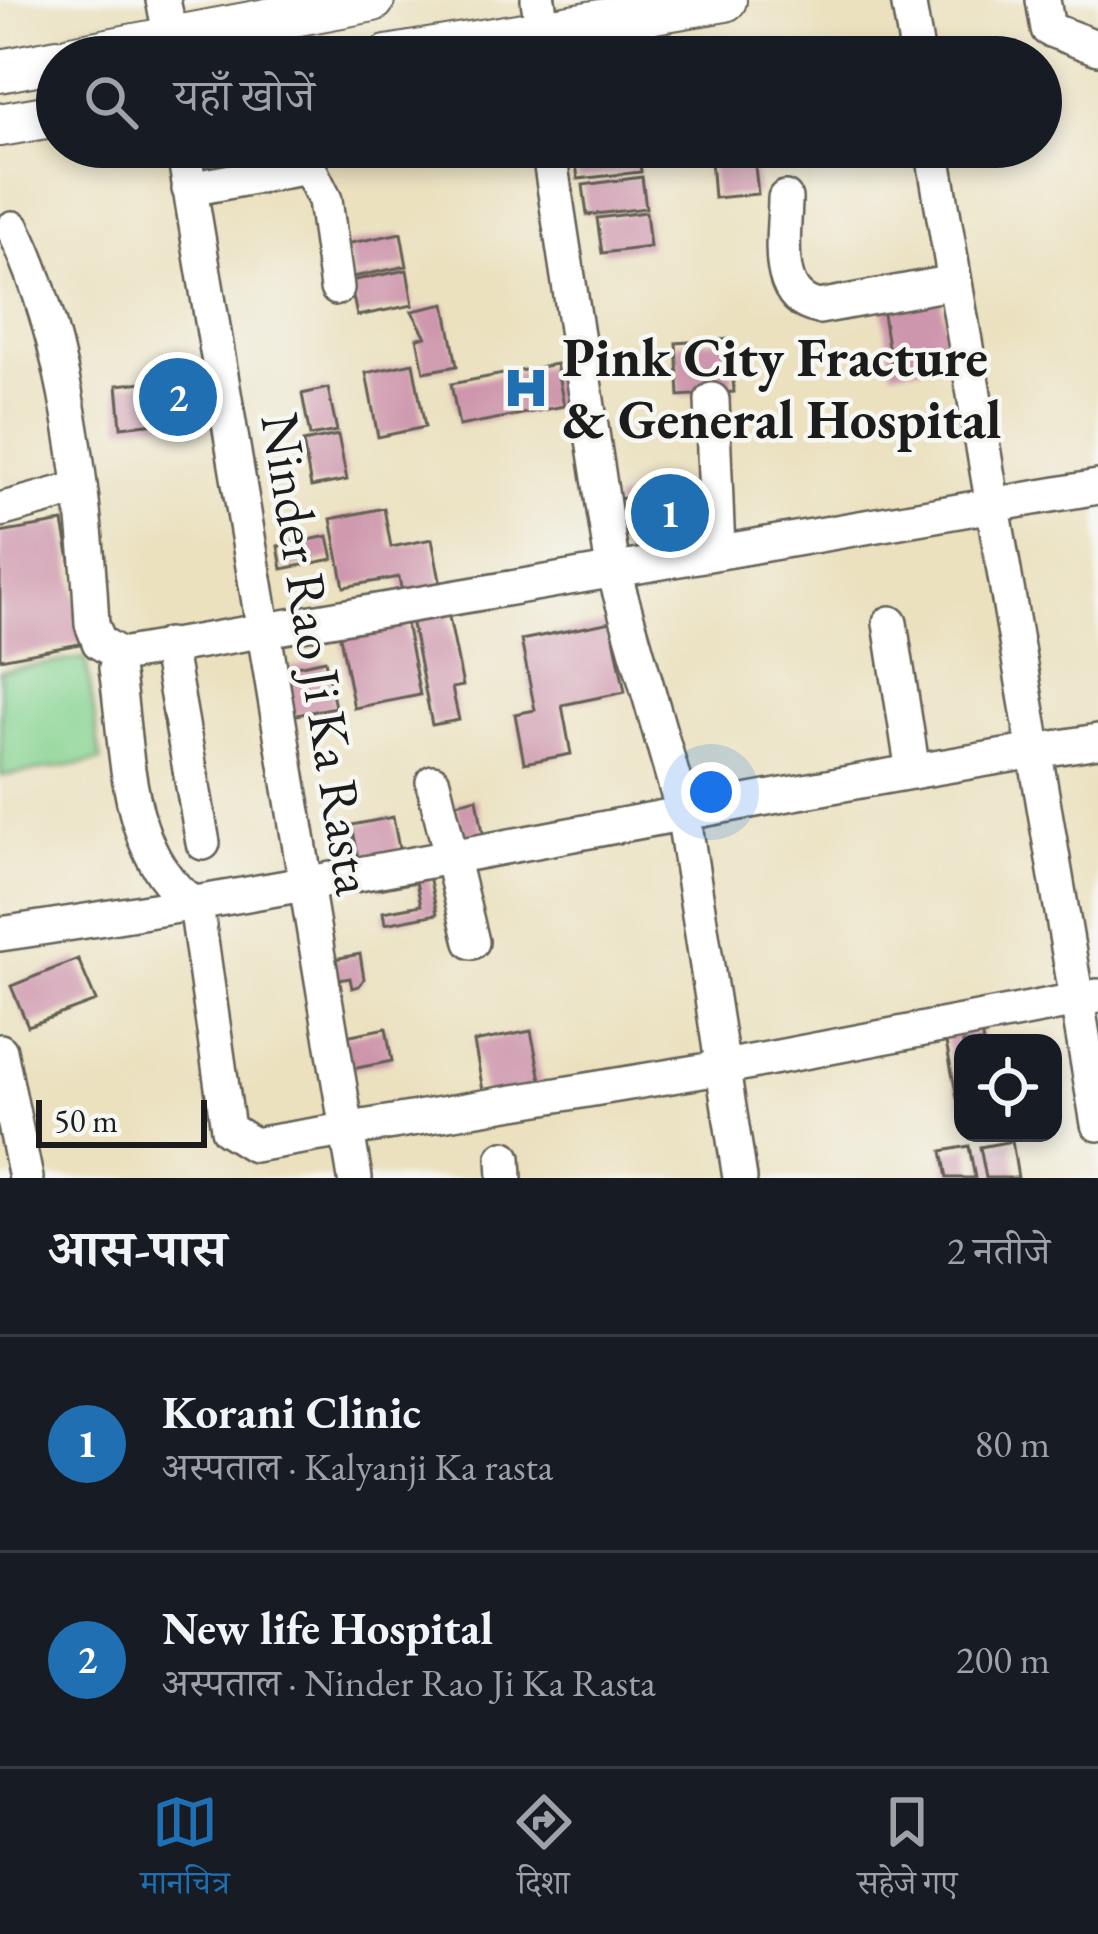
<!DOCTYPE html>
<html lang="hi">
<meta charset="utf-8">
<style>
:root{--surface:#171b24;--page:#242831;--text:#f1f3f6;--muted:#9ea1a6;--line:#363941;--accent:#1f6fb2}
body{margin:0;font-family:"EB Garamond","Noto Serif Devanagari",serif;background:var(--page);color:var(--text)}
.controls{position:absolute;right:36px;bottom:36px;display:grid;overflow:hidden;border-radius:24px;box-shadow:0 6px 18px #0003}
.controls button{width:108px;height:108px;display:grid;place-items:center;padding:0;border:0;border-bottom:3px solid var(--line);background:var(--surface);color:var(--text);font:60px sans-serif}
.scale{position:absolute;left:36px;bottom:30px;width:171px;box-sizing:border-box;padding-left:12px;border:6px solid #1c1c1c;border-top:0;font-size:33px;line-height:42px;white-space:nowrap;color:#1c1c1c;-webkit-text-stroke:9px #f6f6f2;paint-order:stroke}
.you{position:absolute;left:711px;top:792px;width:42px;height:42px;margin:-30px;border:9px solid #fff;border-radius:50%;background:#1a73e8;box-shadow:0 0 0 18px #1a73e833}
.badge{display:grid;place-items:center;width:78px;height:78px;border-radius:50%;background:var(--accent);color:#fff;font-size:39px;font-weight:700}
.pin{position:absolute;translate:-50% -50%;border:6px solid #fff;box-shadow:0 3px 12px #0006}
.list{margin:0;padding:0;list-style:none}
h2{display:flex;justify-content:space-between;align-items:center;height:156px;margin:0;padding:0 48px;font-size:51px}
h2 small{font-size:39px;font-weight:400;color:var(--muted)}
.list li{display:grid;grid-template-columns:78px 1fr auto;gap:36px;align-items:center;box-sizing:border-box;height:216px;padding:0 48px;border-top:3px solid var(--line)}
.list b{display:block;font-size:45px;white-space:nowrap}
.list p{margin:0;font-size:39px;white-space:nowrap;color:var(--muted)}
.list em{font-size:39px;font-style:normal;color:var(--muted)}
.icon{flex:none;width:66px;height:66px;fill:none;stroke:currentColor;stroke-width:2;stroke-linecap:round;stroke-linejoin:round}
.map{position:relative;flex:none;width:1098px;height:1178px;overflow:hidden}
.search{position:absolute;background:var(--surface);box-shadow:0 6px 18px #0003;left:36px;right:36px;top:36px;height:132px;display:flex;align-items:center;gap:30px;box-sizing:border-box;padding:0 42px;border-radius:66px;color:var(--muted);font-size:45px}
.sheet{height:588px;background:var(--surface)}
nav{display:flex;justify-content:space-around;align-items:center;box-sizing:border-box;height:168px;border-top:3px solid var(--line);background:var(--surface);font-size:33px;color:var(--muted)}
nav a{display:grid;justify-items:center;gap:6px}
nav .on{color:var(--accent)}
.map>svg:first-child{display:block}
</style>
<div class="map">
<svg width="1098" height="1178" viewBox="0 0 1098 1178">
<rect width="100%" height="100%" fill="#f6f6f2"/>
<filter id="ink" filterUnits="userSpaceOnUse"><feTurbulence type="fractalNoise" baseFrequency=".00833" numOctaves="2"/><feDisplacementMap in="SourceGraphic" scale="24" xChannelSelector="R" yChannelSelector="G"/><feConvolveMatrix kernelMatrix="1 2 1 2 8 2 1 2 1" color-interpolation-filters="sRGB"/></filter>
<filter id="wash" filterUnits="userSpaceOnUse"><feTurbulence type="fractalNoise" baseFrequency=".004" numOctaves="4" result="noise"/><feDisplacementMap in="SourceGraphic" scale="48" xChannelSelector="R" yChannelSelector="G"/><feGaussianBlur stdDeviation="2.7" result="paint"/><feColorMatrix in="noise" values="0 0 0 0 0 0 0 0 0 0 0 0 0 0 0 0 0 1.4 0 .05"/><feComposite in="paint" operator="in"/></filter>
<g filter="url(#wash)">
<rect width="100%" height="100%" fill="#ebe1bf"/>
<path fill="#87d391" stroke="#527856" stroke-width="3" d="M86,658l15,103 -100,15 -1,-105z"/>
<g id="blocks">
<path fill="#ce96ac" d="M638,147l3,25 -63,7 -4,-31z
M710,147h43l5,47 -44,4z
M642,177l4,31 -59,7 -4,-30z
M646,212l4,35 -48,6 -5,-35z
M401,233l6,33 -54,11 -7,-33z
M407,270l6,35 -56,11 -7,-35z
M940,292l11,71 -59,9 -11,-71z
M445,304l12,62 -33,6 -7,-34 9,-1 -14,-26z
M730,339l4,53 -55,4 -3,-53z
M413,363l12,64 -47,10 -12,-64z
M556,364l8,42 -105,20 -8,-42z
M205,375l4,42 -88,10 -4,-42z
M328,388l9,43 -27,5 -8,-42z
M338,435l9,45 -36,7 -8,-45z
M699,484l10,53 -86,15 -9,-52z
M384,508l7,39 41,-8 11,57 -39,8 -5,-27 -55,10 -13,-68z
M63,522l22,121 -85,16v-126z
M328,536l5,23 -51,10 -4,-23z
M447,607l16,79 -11,2 7,32 -27,5 -22,-111z
M405,618l15,77 -66,13 -15,-77z
M611,622l14,70 -63,13 9,49 -47,9 -9,-49 20,-4 -14,-70z
M325,660l10,47 -48,10 -9,-47z
M477,798l8,46 -20,4 -9,-45z
M393,817l8,42 -41,8 -8,-42z
M427,866l10,48 -52,10 -2,-12 38,-7 -5,-23 -37,7 -3,-14z
M360,954l4,25 -5,7 -7,2 -2,-10 -17,3 -4,-21z
M78,959l18,42 -68,25 -17,-40z
M980,1026l3,17h-20l-2,75 -17,-85z
M386,1028l6,33 -50,10 -6,-33z
M531,1031l12,58 -58,12 -11,-59z
M1012,1141l6,37h-32l-6,-31z
M969,1146l6,32h-28l-5,-27z"/>
</g>
</g>
<g filter="url(#ink)">
<use href="#blocks" fill-opacity="0" stroke="#646155" stroke-width="3"/>
<g fill="none" stroke-linecap="round" stroke-linejoin="round">
<g stroke="#646155" stroke-width="38">
<path id="minor" d="M163,0l8,37
M538,0l8,57
M908,0l10,57
M1043,0l5,29 50,19
M183,147l172,1031
M548,147l65,422 70,243 57,366
M932,147l166,977
M189,189l113,-21 9,4 14,28 12,88
M785,198c0,37 -14,100 34,109l136,-25
M13,228c54,107 73,276 79,396l7,18 22,13
M712,400l6,152
M0,510l80,-22
M890,623l23,149
M168,645l35,198
M121,655l-5,13c12,78 7,191 80,237l32,224 26,16 466,-77 378,-72
M121,655l977,-168
M433,782l39,160
M0,934c368,-54 731,-136 1098,-193
M0,1051l26,127
M504,1158l1,20"/>
</g>
<g stroke="#646155" stroke-width="46">
<path id="major" d="M71,57l302,-57
M387,57l338,-57
M0,71l57,-11
M0,125l57,-10"/>
</g>
<use href="#minor" stroke="#fff" stroke-width="33"/>
<use href="#major" stroke="#fff" stroke-width="42"/>
</g>
</g>
<defs>
<g id="hospital-bare" transform="scale(3.6)"><path d="M-5-5h3v3.5h4V-5h3V5h-3V1.5h-4V5h-3Z" fill="#1f6fb2" stroke="#f6f6f2" stroke-width="2.5" paint-order="stroke"/></g>
</defs>
<g fill-rule="evenodd">
<use href="#hospital-bare" x="526" y="388"/>
</g>
<g text-anchor="middle" stroke-width="9" stroke-linejoin="round" paint-order="stroke">
<g font-size="54" font-weight="bold" fill="#1c1c1c" stroke="#f6f6f2" text-anchor="start">
<text x="562" y="376">Pink City Fracture<tspan x="562" dy="62">&amp; General Hospital</tspan></text>
</g>
<g font-size="54" fill="#1c1c1c" stroke="#f6f6f2">
<text transform="translate(318 654) rotate(81)" y="19">Ninder Rao Ji Ka Rasta</text>
</g>
</g>
</svg>
<div class="controls">
<button><svg class="icon" aria-label="locate" viewBox="0 0 24 24"><circle cx="12" cy="12" r="6"/><path d="M12 2v4M12 18v4M2 12h4M18 12h4"/></svg></button>
</div>
<div class="scale">50 m</div>
<div class="you"></div>
<div class="pin badge" style="left:670px;top:513px">1</div>
<div class="pin badge" style="left:178px;top:397px">2</div>
<div class="search"><svg class="icon" aria-label="search" viewBox="0 0 24 24"><circle cx="10" cy="10" r="6"/><path d="M15 15l6 6"/></svg>यहाँ खोजें</div>
</div>
<section class="sheet">
<h2>आस-पास<small>2 नतीजे</small></h2>
<ul class="list">
<li><span class="badge">1</span><div><b>Korani Clinic</b><p>अस्पताल · Kalyanji Ka rasta</p></div><em>80 m</em></li>
<li><span class="badge">2</span><div><b>New life Hospital</b><p>अस्पताल · Ninder Rao Ji Ka Rasta</p></div><em>200 m</em></li>
</ul>
</section>
<nav>
<a class="on"><svg class="icon" aria-label="map" viewBox="0 0 24 24"><path d="M3 6l6-2 6 2 6-2v14l-6 2-6-2-6 2zM9 4v14M15 6v14"/></svg>मानचित्र</a>
<a><svg class="icon" aria-label="directions" viewBox="0 0 24 24"><path d="M12 3l9 9-9 9-9-9zM9 14v-3h6M13 9l2 2-2 2"/></svg>दिशा</a>
<a><svg class="icon" aria-label="saved" viewBox="0 0 24 24"><path d="M7 4h10v16l-5-4-5 4z"/></svg>सहेजे गए</a>
</nav>
